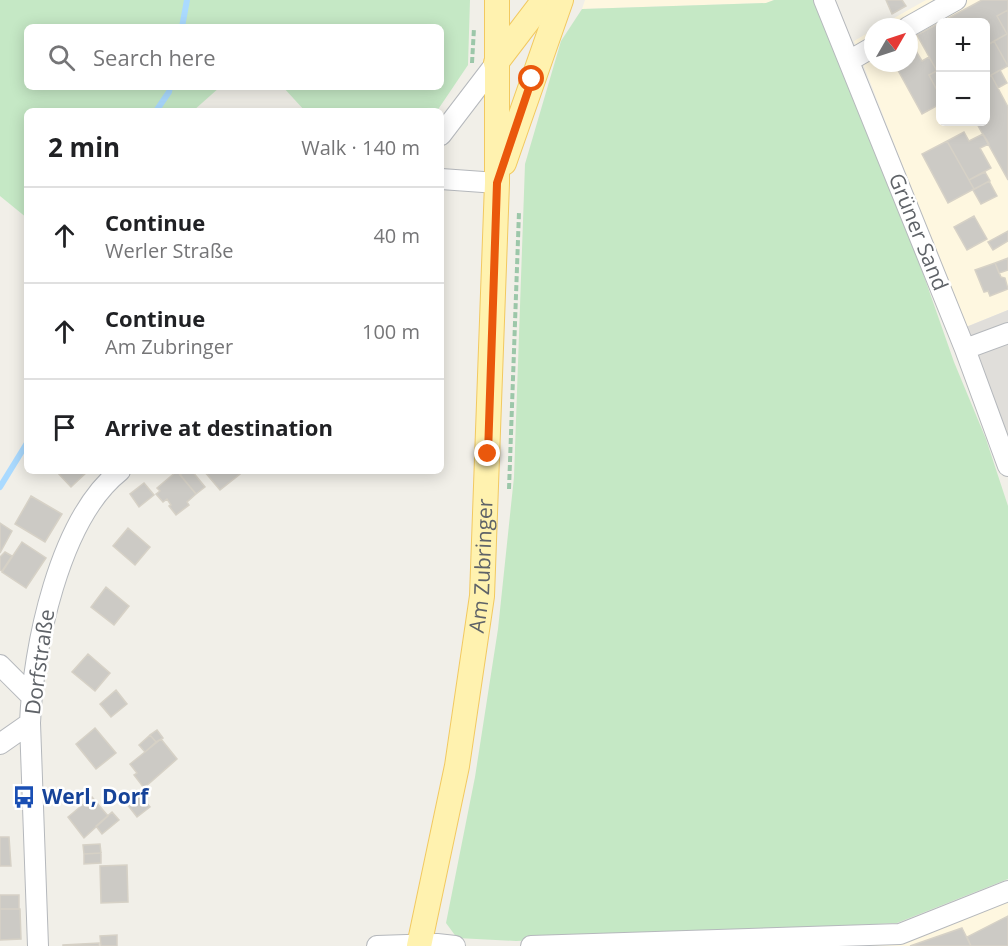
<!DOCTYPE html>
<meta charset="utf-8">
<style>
:root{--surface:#fff;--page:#f2f2f2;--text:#202124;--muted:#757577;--line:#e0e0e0}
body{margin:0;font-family:"Open Sans",sans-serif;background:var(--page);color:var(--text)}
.controls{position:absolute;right:18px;top:18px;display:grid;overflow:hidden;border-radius:9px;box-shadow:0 3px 15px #0003}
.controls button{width:54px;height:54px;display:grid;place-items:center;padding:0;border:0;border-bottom:2px solid var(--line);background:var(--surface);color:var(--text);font:30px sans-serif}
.compass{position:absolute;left:864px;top:18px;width:54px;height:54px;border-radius:50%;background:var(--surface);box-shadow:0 3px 15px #0003;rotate:51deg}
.stop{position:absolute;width:18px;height:18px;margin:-14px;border:4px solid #ea580c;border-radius:50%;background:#fff}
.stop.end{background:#ea580c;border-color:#fff;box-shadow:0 2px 6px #0008}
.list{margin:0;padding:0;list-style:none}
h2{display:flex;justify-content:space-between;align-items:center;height:78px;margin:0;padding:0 24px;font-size:26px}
h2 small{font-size:20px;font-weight:400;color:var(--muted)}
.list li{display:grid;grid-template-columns:39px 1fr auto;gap:18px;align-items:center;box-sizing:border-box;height:96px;padding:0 24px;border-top:2px solid var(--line)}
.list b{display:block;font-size:22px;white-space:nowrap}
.list p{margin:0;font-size:20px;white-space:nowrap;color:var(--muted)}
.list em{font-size:20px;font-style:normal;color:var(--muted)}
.icon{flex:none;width:33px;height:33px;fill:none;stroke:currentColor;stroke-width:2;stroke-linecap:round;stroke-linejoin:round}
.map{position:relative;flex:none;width:1008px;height:946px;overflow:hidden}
.search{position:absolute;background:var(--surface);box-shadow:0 3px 15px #0003;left:24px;top:24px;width:420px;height:66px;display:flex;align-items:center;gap:15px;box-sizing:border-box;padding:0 21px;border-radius:9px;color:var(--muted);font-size:22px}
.panel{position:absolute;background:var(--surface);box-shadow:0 3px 15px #0003;left:24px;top:108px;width:420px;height:366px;border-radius:9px}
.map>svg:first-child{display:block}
</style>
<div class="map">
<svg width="1008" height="946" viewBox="0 0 1008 946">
<rect width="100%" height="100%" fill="#f1efe8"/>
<path fill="#fef7e0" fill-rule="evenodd" d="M585,0h189l-8,3 -184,6z
M926,0h82v310l-42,17 -112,-286 19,-11v33h36v-36h-31zM940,22h46v100h-46z
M1008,898v48h-199z"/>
<path fill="#e0deda" d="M1008,310v135l-42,-118z"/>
<path fill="#c5e8c5" d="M0,0h470l-2,65 -31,46h-132l-22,-24h158v-60h-414v60h193l-27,24h-166v107l-27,-22z
M774,0h39l105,259 36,103 32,77 22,67v373l-111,44 -381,18 -59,-3 -11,-15 29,-146 23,-148 16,-152 11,-313 36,-123 21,-32 184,-6z"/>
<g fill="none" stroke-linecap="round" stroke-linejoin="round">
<path stroke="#aadaff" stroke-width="6" d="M182,27l5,-27
M156,111l13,-19 1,-5
M27,315v15
M0,487l27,-44"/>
</g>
<path fill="#cccac5" stroke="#d6d1c6" stroke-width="1.5" d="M886,0h16l4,6 -14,8z
M982,0h26v10l-11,6 10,18 -21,12v-24h-46v47l-3,2 -20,-36z
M1008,10v56l-14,-25 13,-7 -10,-18z
M994,41l14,25 -22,12v-32z
M916,51l6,10 7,-4 8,14 -8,4 11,21v8l-18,10 -28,-51h15v-9z
M940,69v27l-11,-21z
M1000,70l7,13 -9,5 -7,-13z
M991,75l17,32v73l-32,-58h10v-44z
M964,132l5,9 14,-7 6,10 -9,4 11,20 -22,12 -22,-39z
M947,141l27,48 -26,14 -26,-49z
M985,172l5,9 -16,8 -5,-9z
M989,181l8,15 -16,8 -8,-14z
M974,216l13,23 -20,11 -13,-23z
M1008,231v10l-15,9 -5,-8z
M1008,258v12l-9,3 -4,-10z
M995,263l6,14 4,1 3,11 -18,7 -2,-5 -4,1 -9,-22z
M56,471h32l-17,16z
M177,471l19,23 -9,8 2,3 -13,10 -7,-9 2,-1 -4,-6 -4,3 -7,-8 4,-3 -3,-3z
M185,471h7l13,16 -9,7 -16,-19z
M204,471h34l2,3 -20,16z
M144,483l10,12 -15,12 -9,-13z
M31,496l31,18 -17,28 -30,-18z
M0,523l12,8 -12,22z
M128,528l22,19 -15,18 -22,-19z
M22,542l24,16 -20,30 -24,-16z
M5,552l7,4 -10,15 -2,-1v-13z
M106,587l23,19 -15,19 -23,-18z
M88,654l22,19 -15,18 -23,-19z
M116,690l11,14 -16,13 -11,-13z
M95,728l21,25 -20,16 -20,-25z
M157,730l6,8 -7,4 -6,-7z
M150,735l6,7 -11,10 -6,-7z
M161,739l16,20 -33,29 -10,-13 3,-2 -7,-9z
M139,794l11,13 -13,10 -10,-13z
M92,797l16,19 -24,22 -16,-21z
M112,812l7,8 -17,14 -6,-8z
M0,837h9l2,29h-11z
M100,844l1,9 -17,1 -1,-9z
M101,853v10l-17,1v-10z
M127,865l1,37 -27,1 -1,-37z
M0,895h19v14h-19z
M0,909h20l1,30 -21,1z
M1008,916v30h-37l-4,-9z
M962,928l9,18h-61z
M117,935v11h-16l-1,-10z
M99,943v3h-36v-1z"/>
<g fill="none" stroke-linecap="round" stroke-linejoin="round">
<g stroke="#b5b8bc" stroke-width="22">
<path id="minor" d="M824,0l141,349 43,117
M908,27l48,-27
M849,61l24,-14
M441,135l55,-72
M441,179l56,4
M965,349l43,-16
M0,665l31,31
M0,744l30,-21
M38,946l-8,-223c3,-75 29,-204 90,-252
M377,946l60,-2 18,2
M531,946l369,-12 108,-43"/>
</g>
<g stroke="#f2c960" stroke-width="26">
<g id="major">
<path d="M496,63l48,-63"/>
<path d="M504,163l57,-163"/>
<path id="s1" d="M419,946l38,-180 25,-170 15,-413v-183"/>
</g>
</g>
<path stroke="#9cc7a9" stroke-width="4" stroke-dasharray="6 3" stroke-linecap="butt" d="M472,63l2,-35
M509,489l10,-277"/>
<use href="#minor" stroke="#fff" stroke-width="20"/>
<use href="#major" stroke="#fff2af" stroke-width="24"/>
</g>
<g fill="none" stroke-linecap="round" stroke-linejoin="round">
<path stroke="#ea580c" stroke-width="8" d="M488,454l9,-271 35,-104"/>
</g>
<defs>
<g id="bus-bare" transform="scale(1.8)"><path d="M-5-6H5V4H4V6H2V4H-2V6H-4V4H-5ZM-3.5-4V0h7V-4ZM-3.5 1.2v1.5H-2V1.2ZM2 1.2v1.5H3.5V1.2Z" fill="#1a4fb4" stroke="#fff" stroke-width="2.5" paint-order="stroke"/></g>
</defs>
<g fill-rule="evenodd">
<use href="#bus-bare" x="24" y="797"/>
</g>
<g text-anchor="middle" stroke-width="5" stroke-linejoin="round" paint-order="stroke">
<g font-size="21" fill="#5f6368" stroke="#fff">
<text transform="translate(918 232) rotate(68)" y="7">Grüner Sand</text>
<text dy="7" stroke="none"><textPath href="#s1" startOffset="386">Am Zubringer</textPath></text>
<text transform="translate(40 662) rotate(-82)" y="7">Dorfstraße</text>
</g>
<g font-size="21" font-weight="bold" fill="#164399" stroke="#fff" text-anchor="start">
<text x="42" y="804">Werl, Dorf</text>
</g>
</g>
</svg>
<div class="controls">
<button>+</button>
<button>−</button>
</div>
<svg class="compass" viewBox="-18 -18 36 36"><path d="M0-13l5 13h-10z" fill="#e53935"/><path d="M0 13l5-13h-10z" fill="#757577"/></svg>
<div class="stop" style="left:532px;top:79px"></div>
<div class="stop end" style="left:488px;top:454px"></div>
<div class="search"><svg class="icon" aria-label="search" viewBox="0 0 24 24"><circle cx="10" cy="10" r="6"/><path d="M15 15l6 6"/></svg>Search here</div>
<section class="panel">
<h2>2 min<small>Walk · 140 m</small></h2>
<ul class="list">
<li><svg class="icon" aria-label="ahead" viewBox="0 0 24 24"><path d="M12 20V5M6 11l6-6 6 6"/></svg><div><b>Continue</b><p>Werler Straße</p></div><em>40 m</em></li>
<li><svg class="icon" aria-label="ahead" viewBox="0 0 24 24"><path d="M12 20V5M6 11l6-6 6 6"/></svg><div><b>Continue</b><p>Am Zubringer</p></div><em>100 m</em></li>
<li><svg class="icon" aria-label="arrive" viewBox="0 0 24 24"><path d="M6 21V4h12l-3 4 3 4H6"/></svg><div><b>Arrive at destination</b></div></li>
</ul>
</section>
</div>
